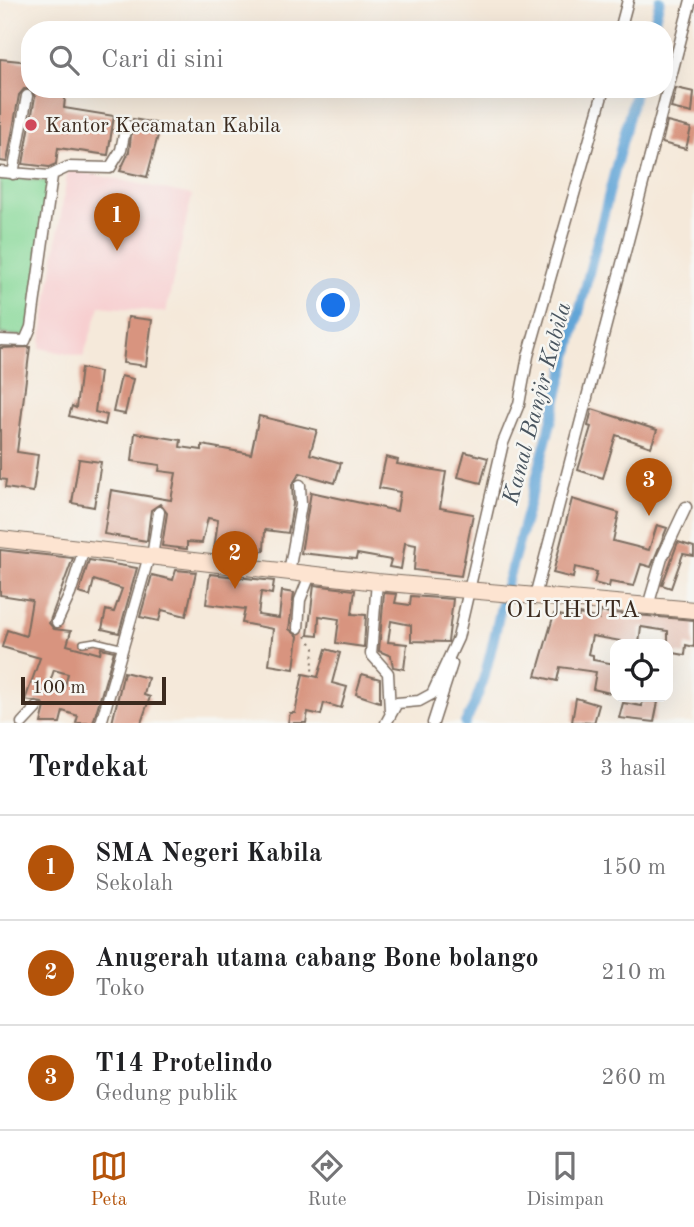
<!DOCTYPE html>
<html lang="id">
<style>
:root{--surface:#fff;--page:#f2f2f2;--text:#202124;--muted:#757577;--line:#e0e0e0;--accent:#b45309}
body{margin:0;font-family:"Old Standard TT",serif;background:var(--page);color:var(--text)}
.controls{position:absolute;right:21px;bottom:21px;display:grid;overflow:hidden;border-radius:14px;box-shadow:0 7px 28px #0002}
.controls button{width:63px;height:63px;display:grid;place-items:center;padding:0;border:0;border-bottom:2px solid var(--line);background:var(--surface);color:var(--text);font:35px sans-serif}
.scale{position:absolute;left:21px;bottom:18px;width:145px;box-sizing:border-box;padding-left:7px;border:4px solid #3b2a1e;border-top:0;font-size:19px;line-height:24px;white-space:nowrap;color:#3b2a1e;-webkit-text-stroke:5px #f6f6f2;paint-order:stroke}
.you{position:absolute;left:334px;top:306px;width:24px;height:24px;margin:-18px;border:5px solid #fff;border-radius:50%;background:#1a73e8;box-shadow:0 0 0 10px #1a73e833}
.badge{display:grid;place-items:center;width:46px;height:46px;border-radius:50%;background:var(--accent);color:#fff;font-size:23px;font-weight:700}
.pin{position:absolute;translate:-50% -58px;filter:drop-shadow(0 2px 4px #0008)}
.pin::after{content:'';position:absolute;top:37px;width:24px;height:21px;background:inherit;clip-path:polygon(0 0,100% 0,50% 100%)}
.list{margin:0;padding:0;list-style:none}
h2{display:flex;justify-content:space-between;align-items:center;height:91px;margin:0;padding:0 28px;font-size:30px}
h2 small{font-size:23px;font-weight:400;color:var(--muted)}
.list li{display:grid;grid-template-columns:46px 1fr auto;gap:21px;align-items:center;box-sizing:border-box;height:105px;padding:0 28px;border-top:2px solid var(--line)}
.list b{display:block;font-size:26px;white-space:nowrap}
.list p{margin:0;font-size:23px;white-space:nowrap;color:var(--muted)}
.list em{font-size:23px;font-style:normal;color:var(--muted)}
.icon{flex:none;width:38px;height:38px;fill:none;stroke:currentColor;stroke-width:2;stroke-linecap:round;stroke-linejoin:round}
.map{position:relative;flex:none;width:694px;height:723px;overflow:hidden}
.search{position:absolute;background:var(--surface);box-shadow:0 7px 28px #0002;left:21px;right:21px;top:21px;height:77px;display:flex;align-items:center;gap:18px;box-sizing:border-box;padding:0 24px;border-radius:28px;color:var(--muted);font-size:26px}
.sheet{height:406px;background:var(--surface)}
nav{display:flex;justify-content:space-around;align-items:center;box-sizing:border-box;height:98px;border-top:2px solid var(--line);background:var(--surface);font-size:19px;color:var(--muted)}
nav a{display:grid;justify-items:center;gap:4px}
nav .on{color:var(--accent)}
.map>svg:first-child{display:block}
</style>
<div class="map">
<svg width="694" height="723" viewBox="0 0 694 723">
<rect width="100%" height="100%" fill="#f6f6f2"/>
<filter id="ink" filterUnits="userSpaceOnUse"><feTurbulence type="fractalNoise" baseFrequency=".0143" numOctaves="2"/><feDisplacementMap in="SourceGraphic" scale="14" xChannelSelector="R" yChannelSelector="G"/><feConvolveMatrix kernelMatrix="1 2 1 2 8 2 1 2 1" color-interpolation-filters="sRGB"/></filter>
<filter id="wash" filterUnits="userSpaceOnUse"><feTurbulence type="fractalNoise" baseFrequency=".00686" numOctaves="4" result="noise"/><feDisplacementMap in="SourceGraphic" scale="28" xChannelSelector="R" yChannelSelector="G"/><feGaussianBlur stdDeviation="1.57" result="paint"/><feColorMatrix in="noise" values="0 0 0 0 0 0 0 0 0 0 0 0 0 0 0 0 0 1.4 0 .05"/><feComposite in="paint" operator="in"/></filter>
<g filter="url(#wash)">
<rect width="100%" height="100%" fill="#f5e9da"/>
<path fill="#f7cfd0" d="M68,169l124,26 -26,117 -66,-6 -17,51 -43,-9z"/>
<path fill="#87d898" stroke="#61815b" stroke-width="2" d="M0,175l53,7 -23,155 -30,-3z"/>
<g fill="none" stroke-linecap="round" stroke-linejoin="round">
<path stroke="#62a5d7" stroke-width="10" d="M652,30l8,-30
M465,723c24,-41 30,-100 44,-147 47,-161 84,-325 127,-487"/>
</g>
<g id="blocks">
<path fill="#d8947f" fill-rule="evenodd" d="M0,59l30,3v27h-6l-5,6 -12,67 -7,-1z
M676,88l18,4 -2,21 -21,-5z
M31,89h35l-2,19 50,8 -6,39 -50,-7 -2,16 -7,3 -26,-3 12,-67z
M133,119l28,5 -14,53 -27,-6 9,-19z
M667,122l24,6 -5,21 -24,-6z
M128,317l24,3 -6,46 -23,-3z
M30,347l-13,105 21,3 -5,37 -28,-4 1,-8 -6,-1v-131z
M81,368l19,4 -5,40 12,3 -2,10 -36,-9 3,-10 4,2z
M121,376l12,3 -8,35 -12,-2z
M592,409l65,21 -6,17 -35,-12 -13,43 -25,-8 13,-43 -3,-1z
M259,416l58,14 -7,24 31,9 -6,20 -35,-10 -8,12 1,19 -5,29 -23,-3 -1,21 -50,-1 4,-30 -10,-2 -6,25 -15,-1v7l-25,-3 5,-33 -7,-9 -9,6 -4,31 -43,-7 7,-44 60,10 5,-27 -17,-2 1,-6 -28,-4 3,-28 46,7 -1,7 22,3v-5l49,9z
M465,452l23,6 -7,25 -23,-6z
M386,457l12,3 -1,4 49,8 -6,36 33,6 -12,62 -47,-6 2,-25 -11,-2 -4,26 -12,-2 2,-7 -34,-6 -1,5 -55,-6 10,-61 86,19 3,-19 -21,-4z
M79,459l22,3 -7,45 -22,-4z
M572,499l47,14 -6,28 36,9 8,-25 10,3 -16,39 -10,-3 -7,22 -24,-4 -1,5 -15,-4 3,-11 -22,-5 -2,11 -20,-5z
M678,542l16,5v9l-11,-2 -12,34 -9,-3z
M0,550l73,8 -24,65 5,6 17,2 -4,14 33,9 1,-6 13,3 -21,72h-17l2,-7 -15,-5 -3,12h-19l4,-16 -3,-4 -17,-3 15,-42 -38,-11 5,-17 19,6 6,-36 -32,-5zM54,670l14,4 -4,16 -15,-5z
M89,560l48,8 -18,65 -17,-4 4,-19 8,2 8,-23 -28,-9 -4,16 -11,-3z
M176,570l20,2 -10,44 -24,-6 -3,11 -19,-4 12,-42 21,5z
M210,574l64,7 -2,13 -11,-2 -3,23 21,3 3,-27 12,2 -5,36 9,7 -4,33 -25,-4 4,-36 -31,-6 3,-14 -39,-5z
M314,585l41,5 -3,24 14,1 -2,32 -28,-4 3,-24 -20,-3 -1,20 -10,-1z
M384,593l13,1 -2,9 15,2 1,-9 42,3 -5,43 -37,-1v-16l-20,-4 -3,21 19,2 -3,25 -11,-2 -2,-11 -12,-5z
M601,612l93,8v27l-8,-2 -1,10 -17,-3v-21l-27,-4 -2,17h-18v-3l-29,-5 -4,18 5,1v5l22,4 -5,29 -17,-4 3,-17 -36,-5 -3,14 -21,-5 18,-62 24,5 1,-5 20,5z
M326,649l14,4 -8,30 15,4 -6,21 -17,-5 -3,12 -13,-3 -2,11h-18l2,-10h5l8,-39 15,3z
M124,672l24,6 -4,17 6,2 -9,26h-29z
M362,674l18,5v23l-24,-8z
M576,698l23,7 -5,18 -22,-1z
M643,698l15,4 -4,20 -35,-4 4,-15 19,3z"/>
</g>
</g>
<g filter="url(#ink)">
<use href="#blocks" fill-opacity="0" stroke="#7c6d60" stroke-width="2"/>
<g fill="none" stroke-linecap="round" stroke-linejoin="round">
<g stroke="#7c6d60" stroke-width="8">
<path id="lane" d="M83,643l12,-2 29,7"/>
</g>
<g stroke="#7c6d60" stroke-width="13">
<path id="street" d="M620,30l8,-30
M0,172l49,4 19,-9 42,1 11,-18 5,-25
M13,174l14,-78
M0,340l25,1 6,-14 21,-151
M152,557l7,-45
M289,572l12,-67 -1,-20
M377,582l-6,72 17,19 2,38
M535,596l156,-596
M648,606l14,-48 24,-51
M57,622l13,-28 14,-45
M298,628l2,-28 10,-25
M22,723l14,-15
M101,723l48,-167
M386,723l11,-20 22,-2 13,-7 26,-56 45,-195 16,-39 9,-48 76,-267
M433,723l19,-59"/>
</g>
<g stroke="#7c6d60" stroke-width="18">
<path id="secondary" d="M0,539l377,43 317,28"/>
</g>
<path stroke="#7c6d60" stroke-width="2" stroke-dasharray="2 5" stroke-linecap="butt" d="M306,636l8,12 -2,24"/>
<use href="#lane" stroke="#fff" stroke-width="5"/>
<use href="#street" stroke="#fff" stroke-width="10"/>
<use href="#secondary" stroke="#fde4d1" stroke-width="16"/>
</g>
</g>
<circle fill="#d1495b" stroke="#f6f6f2" stroke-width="2.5" cx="31" cy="125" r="7"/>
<g text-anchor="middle" stroke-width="5" stroke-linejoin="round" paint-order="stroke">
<g font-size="21" fill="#3b2a1e" stroke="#f6f6f2" text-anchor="start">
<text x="45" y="132">Kantor Kecamatan Kabila</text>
</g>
<g font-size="23" font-style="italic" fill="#49555f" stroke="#f6f6f2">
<text transform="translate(536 403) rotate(-75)" y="8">Kanal Banjir Kabila</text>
</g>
<g font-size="24" letter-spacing="2" fill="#3b2a1e" stroke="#f6f6f2">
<text x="574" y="617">OLUHUTA</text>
</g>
</g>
</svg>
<div class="controls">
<button><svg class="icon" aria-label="locate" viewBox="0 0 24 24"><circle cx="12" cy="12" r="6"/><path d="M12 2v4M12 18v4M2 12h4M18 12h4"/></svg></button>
</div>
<div class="scale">100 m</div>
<div class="you"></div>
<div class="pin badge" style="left:117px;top:251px">1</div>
<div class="pin badge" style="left:235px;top:589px">2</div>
<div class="pin badge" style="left:649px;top:516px">3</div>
<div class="search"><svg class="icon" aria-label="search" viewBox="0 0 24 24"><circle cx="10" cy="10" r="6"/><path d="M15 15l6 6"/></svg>Cari di sini</div>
</div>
<section class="sheet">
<h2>Terdekat<small>3 hasil</small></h2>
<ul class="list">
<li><span class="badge">1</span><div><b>SMA Negeri Kabila</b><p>Sekolah</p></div><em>150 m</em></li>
<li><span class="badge">2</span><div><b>Anugerah utama cabang Bone bolango</b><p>Toko</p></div><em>210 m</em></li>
<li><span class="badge">3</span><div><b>T14 Protelindo</b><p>Gedung publik</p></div><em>260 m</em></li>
</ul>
</section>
<nav>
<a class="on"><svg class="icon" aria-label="map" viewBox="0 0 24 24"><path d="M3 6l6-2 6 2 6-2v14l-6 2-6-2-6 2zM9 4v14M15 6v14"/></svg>Peta</a>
<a><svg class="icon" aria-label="directions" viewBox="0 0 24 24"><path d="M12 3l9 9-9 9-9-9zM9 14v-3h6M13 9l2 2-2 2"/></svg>Rute</a>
<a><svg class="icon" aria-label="saved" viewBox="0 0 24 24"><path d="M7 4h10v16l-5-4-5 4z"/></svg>Disimpan</a>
</nav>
